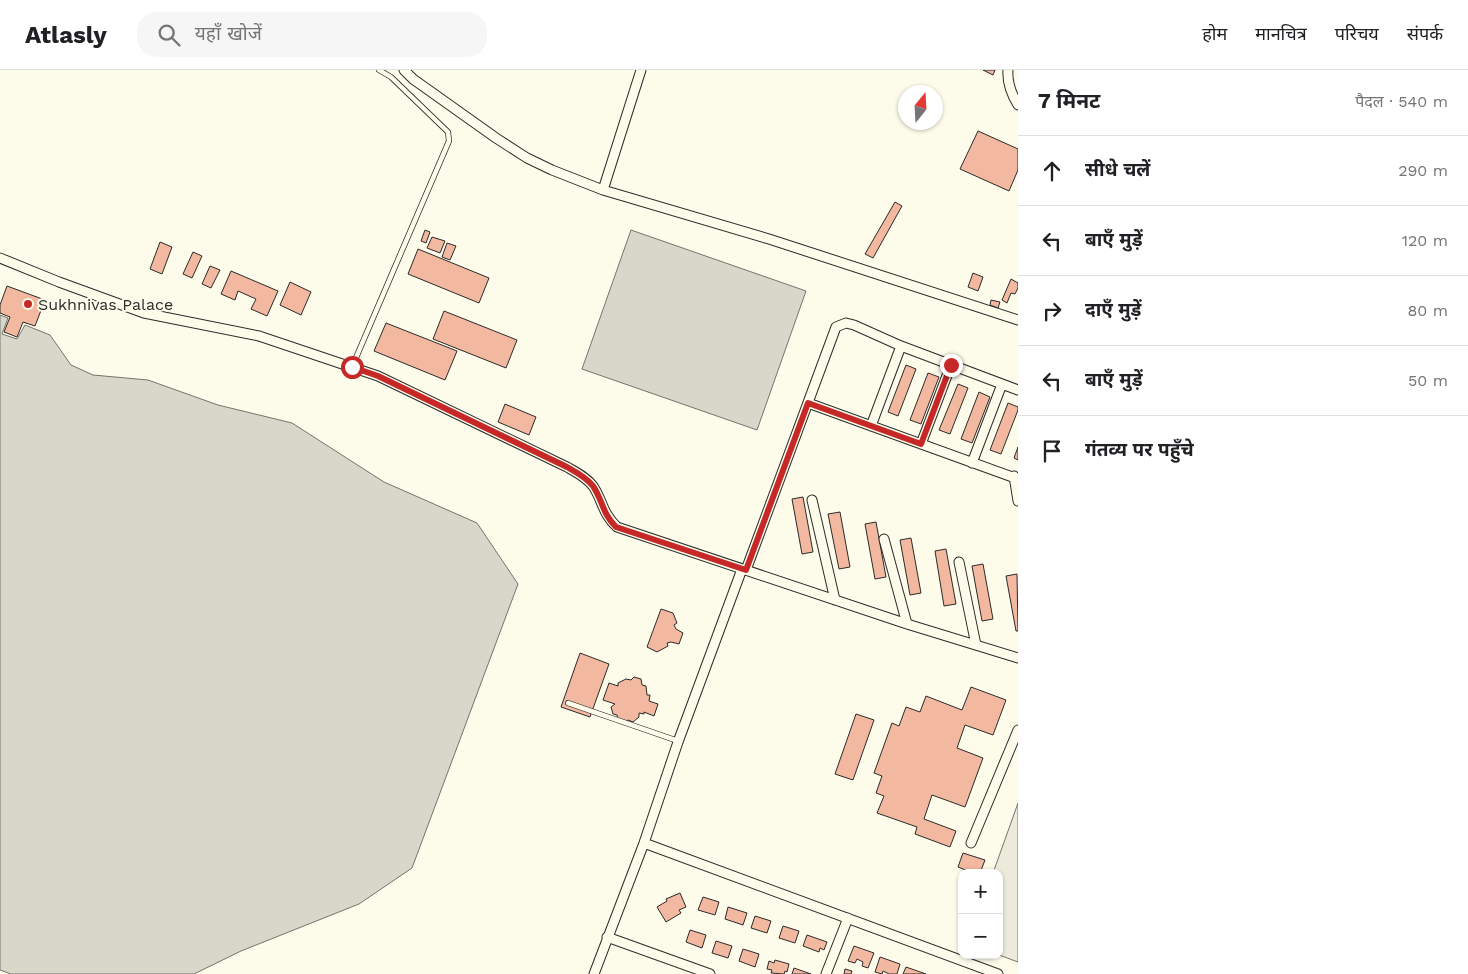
<!DOCTYPE html>
<html lang="hi">
<meta charset="utf-8">
<style>
:root{--surface:#fff;--page:#f6f6f6;--text:#202124;--muted:#757577;--line:#e0e0e0}
body{margin:0;font-family:"Work Sans","Noto Sans Devanagari",sans-serif;background:var(--page);color:var(--text)}
.controls{position:absolute;right:15px;bottom:15px;display:grid;overflow:hidden;border-radius:10px;box-shadow:0 1px 4px #0004}
.controls button{width:45px;height:45px;display:grid;place-items:center;padding:0;border:0;border-bottom:1px solid var(--line);background:var(--surface);color:var(--text);font:25px sans-serif}
.compass{position:absolute;left:898px;top:15px;width:45px;height:45px;border-radius:50%;background:var(--surface);box-shadow:0 1px 4px #0004;rotate:18deg}
.stop{position:absolute;width:15px;height:15px;margin:-11px;border:4px solid #c62828;border-radius:50%;background:#fff}
.stop.end{background:#c62828;border-color:#fff;box-shadow:0 1px 5px #0008}
.list{margin:0;padding:0;list-style:none}
h2{display:flex;justify-content:space-between;align-items:center;height:65px;margin:0;padding:0 20px;font-size:21px}
h2 small{font-size:16px;font-weight:400;color:var(--muted)}
.list li{display:grid;grid-template-columns:32px 1fr auto;gap:15px;align-items:center;box-sizing:border-box;height:70px;padding:0 20px;border-top:1px solid var(--line)}
.list b{display:block;font-size:19px;white-space:nowrap}
.list em{font-size:16px;font-style:normal;color:var(--muted)}
.icon{flex:none;width:28px;height:28px;fill:none;stroke:currentColor;stroke-width:2;stroke-linecap:round;stroke-linejoin:round}
.map{position:relative;flex:none;width:1018px;height:904px;overflow:hidden}
header{display:flex;align-items:center;gap:30px;box-sizing:border-box;height:70px;padding:0 25px;background:var(--surface);border-bottom:1px solid var(--line)}
header strong{font-size:24px}
nav{display:flex;gap:28px;margin-inline-start:auto;font-size:18px}
.search{width:350px;height:45px;background:var(--page);display:flex;align-items:center;gap:12px;box-sizing:border-box;padding:0 18px;border-radius:20px;color:var(--muted);font-size:19px}
main{display:flex}
aside{flex:1;background:var(--surface)}
.map>svg:first-child{display:block}
</style>
<header>
<strong>Atlasly</strong>
<div class="search"><svg class="icon" aria-label="search" viewBox="0 0 24 24"><circle cx="10" cy="10" r="6"/><path d="M15 15l6 6"/></svg>यहाँ खोजें</div>
<nav><a>होम</a><a>मानचित्र</a><a>परिचय</a><a>संपर्क</a></nav>
</header>
<main>
<div class="map">
<svg width="1018" height="904" viewBox="0 0 1018 904">
<rect width="100%" height="100%" fill="#fdfbea"/>
<path fill="#ecebdb" stroke="#74746e" d="M1018,733v159l-19,-7v-82h-6z"/>
<path fill="#d8d7c9" stroke="#74746e" d="M631,160l175,61 -49,139 -175,-61z
M0,245l8,3 -6,16 15,5 8,-14 25,10 21,30 22,10 55,5 70,25 74,18 92,59 93,41 41,61 -106,284 -53,36 -118,47 -47,23h-183l-11,-4z"/>
<path fill="#f2b8a0" stroke="#2b2b2b" d="M983,0h12l-2,5z
M978,61l40,18v21l-9,21 -49,-22z
M895,132l7,4 -29,52 -8,-4z
M425,160l5,2 -4,11 -5,-2z
M432,167l13,4 -5,12 -13,-5z
M160,172l12,5 -10,27 -12,-5z
M447,173l9,3 -6,14 -8,-3z
M418,179l71,29 -10,25 -71,-29z
M193,182l9,4 -10,22 -9,-4z
M210,196l10,4 -9,18 -9,-4z
M231,201l47,20 -11,25 -16,-7 5,-10 -18,-8 -3,9 -14,-6z
M973,203l10,4 -5,14 -10,-4z
M1011,209l7,4v5l-3,6 -4,-1 -4,10 -5,-3z
M290,212l21,10 -10,23 -21,-10z
M7,216l38,14 -10,26 -12,-4 -6,15 -13,-5 6,-15 -10,-4v-8z
M991,230l9,2 -2,6 -8,-3z
M444,241l73,29 -11,28 -73,-29z
M386,253l71,28 -12,29 -71,-29z
M906,295l10,4 -18,47 -10,-4z
M928,303l11,4 -18,47 -11,-4z
M958,314l10,4 -18,46 -11,-4z
M979,322l11,5 -18,46 -11,-4z
M1008,333l10,4v3l-17,44 -11,-4z
M505,334l31,13 -7,18 -31,-13z
M1018,377v13l-4,-2z
M803,427l10,55 -11,2 -10,-55z
M840,442l10,55 -11,2 -11,-55z
M876,452l10,55 -11,2 -10,-55z
M911,468l10,55 -11,2 -10,-55z
M946,479l10,55 -12,2 -9,-55z
M983,494l10,55 -11,2 -10,-55z
M1017,504l1,57h-2l-10,-55z
M661,539l12,4 4,10 -3,2 2,4 7,4 -4,11 -8,-2 -4,1 1,3 -11,6 -10,-5z
M580,583l29,11 -19,53 -29,-10z
M634,607l7,2 1,6 4,1 1,9h3l-1,6 9,3 -4,12 -10,-4v2l-5,-1v4l-6,5 -5,-2 -4,3 -6,-2 -1,-6 -4,-1 -2,-7 4,-3 -12,-4 6,-17 9,3v-3l8,-4 5,1z
M971,617l35,13 -13,35 -28,-10 -8,23 26,10 -18,49 -33,-12 -8,24 32,12 -6,16 -35,-13 2,-7 -40,-14 7,-17 -8,-3 6,-17 -8,-3 18,-50 7,3 7,-19 14,5 6,-16 36,14z
M856,644l18,6 -21,60 -18,-6z
M963,783l22,7 -5,13h-7l-15,-6z
M680,823l6,14 -7,3 2,3 -15,9 -9,-15 10,-6 -1,-2z
M703,827l16,5 -4,13 -17,-5z
M728,837l19,6 -4,12 -18,-6z
M755,846l16,5 -4,12 -16,-5z
M783,856l16,5 -4,12 -16,-5z
M690,860l16,5 -4,13 -16,-6z
M807,865l20,7 -3,8 -4,-2 -1,4 -16,-6z
M716,871l16,5 -4,12 -16,-5z
M854,876l20,7 -6,15 -6,-2 1,-4 -6,-3 -2,4 -7,-2z
M743,879l16,5 -4,13 -16,-6z
M880,887l20,7 -3,10h-8l-6,-3 -1,3 -7,-2z
M775,890l14,4 -2,8 -2,-1 -1,3 -13,-1 1,-3 -5,-1 2,-8 5,2z
M906,897l20,7h-23z
M794,898l17,6h-19z
M845,899l7,2 -1,3h-7z"/>
<g fill="none" stroke-linecap="round" stroke-linejoin="round">
<g stroke="#2b2b2b" stroke-width="6">
<path id="lane" d="M352,297l97,-226 -1,-9 -57,-55 -12,-7
M568,633l110,38"/>
</g>
<g stroke="#2b2b2b" stroke-width="11">
<path id="street" d="M404,0l9,9 83,59 31,20 25,12 51,20 166,49 249,81
M1008,0c-1,12 4,25 10,35
M603,120l38,-120
M0,188l59,24 85,31 115,23 119,40 189,91c9,5 19,10 26,19 10,15 9,27 24,41l290,97 111,34
M808,333l210,76
M871,356l30,-80
M921,374l30,-79
M972,393l30,-79
M1014,406l4,25
M812,430l23,100
M884,469l23,85
M959,492l17,83
M746,500l90,-243 10,-4 8,2 47,21 117,44
M644,773l354,131
M971,773l47,-113
M607,867l103,37
M594,904l50,-131 34,-101 64,-173
M826,904l22,-56"/>
</g>
<use href="#lane" stroke="#fdfbea" stroke-width="4.5"/>
<use href="#street" stroke="#fdfbea" stroke-width="9"/>
</g>
<g fill="none" stroke-linecap="round" stroke-linejoin="round">
<path stroke="#c62828" stroke-width="6" d="M352,297l26,9 189,91c9,5 19,10 26,19 10,15 9,27 23,41l130,43 62,-167 113,41 30,-79"/>
</g>
<circle fill="#c62828" stroke="#fdfbea" stroke-width="2" cx="28" cy="234" r="5"/>
<g text-anchor="middle" stroke-width="4" stroke-linejoin="round" paint-order="stroke">
<g font-size="16" fill="#2b2b2b" stroke="#fdfbea" text-anchor="start">
<text x="38" y="240">Sukhnivas Palace</text>
</g>
</g>
</svg>
<div class="controls">
<button>+</button>
<button>−</button>
</div>
<svg class="compass" viewBox="-18 -18 36 36"><path d="M0-13l5 13h-10z" fill="#e53935"/><path d="M0 13l5-13h-10z" fill="#757577"/></svg>
<div class="stop" style="left:352px;top:297px"></div>
<div class="stop end" style="left:951px;top:295px"></div>
</div>
<aside>
<h2>7 मिनट<small>पैदल · 540 m</small></h2>
<ul class="list">
<li><svg class="icon" aria-label="ahead" viewBox="0 0 24 24"><path d="M12 20V5M6 11l6-6 6 6"/></svg><div><b>सीधे चलें</b></div><em>290 m</em></li>
<li><svg class="icon" aria-label="left" viewBox="0 0 24 24"><path d="M17 20v-9H6M10 6l-5 5 5 5"/></svg><div><b>बाएँ मुड़ें</b></div><em>120 m</em></li>
<li><svg class="icon" aria-label="right" viewBox="0 0 24 24"><path d="M7 20v-9h11M14 6l5 5-5 5"/></svg><div><b>दाएँ मुड़ें</b></div><em>80 m</em></li>
<li><svg class="icon" aria-label="left" viewBox="0 0 24 24"><path d="M17 20v-9H6M10 6l-5 5 5 5"/></svg><div><b>बाएँ मुड़ें</b></div><em>50 m</em></li>
<li><svg class="icon" aria-label="arrive" viewBox="0 0 24 24"><path d="M6 21V4h12l-3 4 3 4H6"/></svg><div><b>गंतव्य पर पहुँचे</b></div></li>
</ul>
</aside>
</main>
